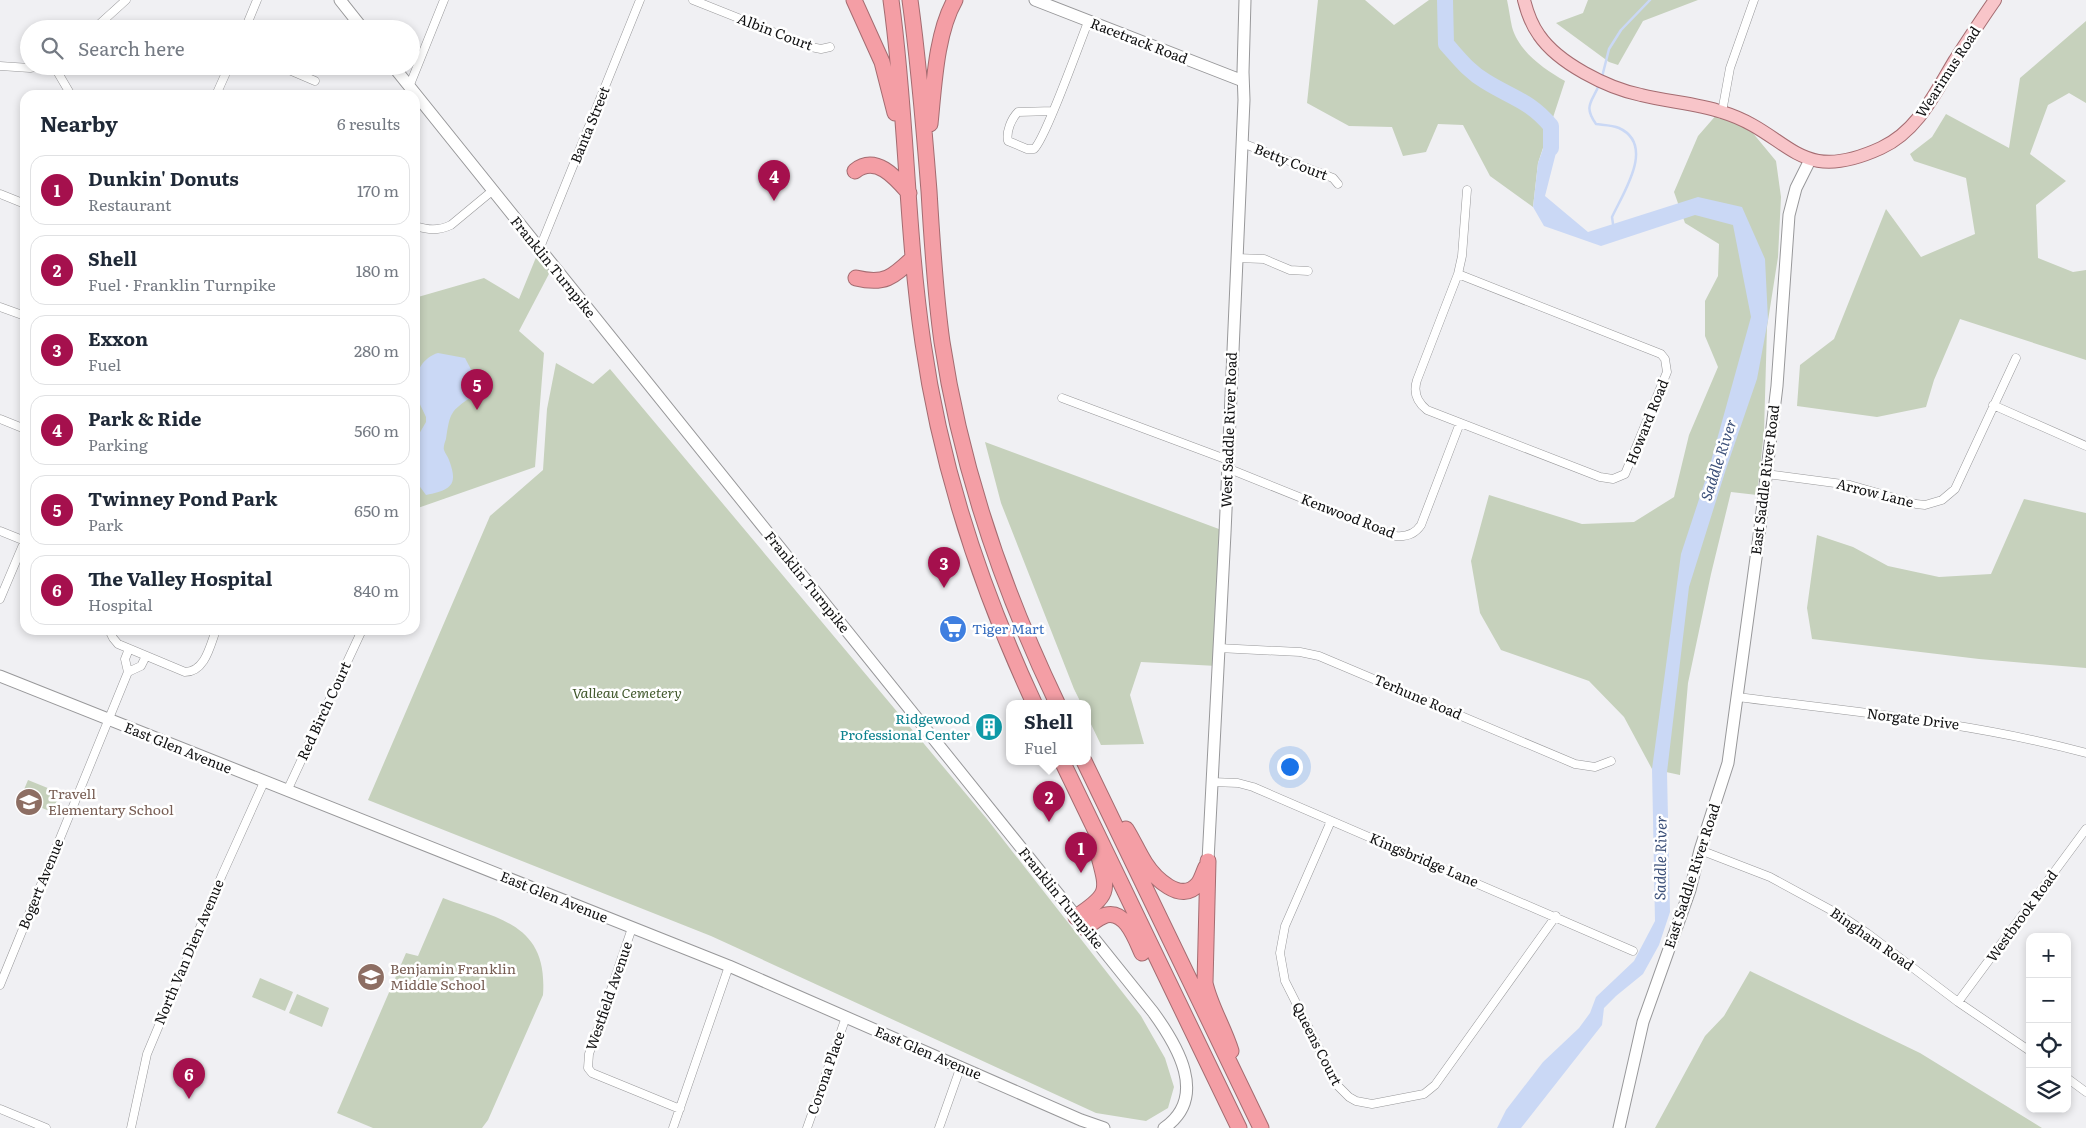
<!DOCTYPE html>
<meta charset="utf-8">
<style>
:root{--surface:#fff;--page:#f2f2f3;--text:#1f2937;--muted:#747a83;--line:#e0e1e3;--accent:#a5104d}
body{margin:0;font-family:Literata,serif;background:var(--page);color:var(--text)}
.controls{position:absolute;right:15px;bottom:15px;display:grid;overflow:hidden;border-radius:10px;box-shadow:0 2px 8px #0003}
.controls button{width:45px;height:45px;display:grid;place-items:center;padding:0;border:0;border-bottom:1px solid var(--line);background:var(--surface);color:var(--text);font:25px sans-serif}
.you{position:absolute;left:1289px;top:766px;width:18px;height:18px;margin:-12px;border:4px solid #fff;border-radius:50%;background:#1a73e8;box-shadow:0 0 0 8px #1a73e833}
.badge{display:grid;place-items:center;width:32px;height:32px;border-radius:50%;background:var(--accent);color:#fff;font-size:16px;font-weight:700}
.pin{position:absolute;translate:-50% -41px;filter:drop-shadow(0 1px 2px #0008)}
.pin::after{content:'';position:absolute;top:26px;width:18px;height:15px;background:inherit;clip-path:polygon(0 0,100% 0,50% 100%)}
.popup{position:absolute;left:1006px;top:700px;width:85px;height:65px;box-sizing:border-box;display:grid;place-content:center;border-radius:10px;background:var(--surface);filter:drop-shadow(0 1px 4px #0005);font-size:16px;white-space:nowrap;color:var(--muted)}
.popup b{font-size:19px;color:var(--text)}
.popup::after{content:'';position:absolute;left:50%;top:100%;margin-left:-10px;border:10px solid transparent;border-top-color:var(--surface)}
.list{margin:0;padding:0;list-style:none}
h2{display:flex;justify-content:space-between;align-items:center;height:65px;margin:0;padding:0 20px;font-size:21px}
h2 small{font-size:16px;font-weight:400;color:var(--muted)}
.list li{display:grid;grid-template-columns:32px 1fr auto;gap:15px;align-items:center;box-sizing:border-box;height:70px;margin:0 10px 10px;padding:0 10px;border:1px solid var(--line);border-radius:15px}
.list b{display:block;font-size:19px;white-space:nowrap}
.list p{margin:0;font-size:16px;white-space:nowrap;color:var(--muted)}
.list em{font-size:16px;font-style:normal;color:var(--muted)}
.icon{flex:none;width:28px;height:28px;fill:none;stroke:currentColor;stroke-width:2;stroke-linecap:round;stroke-linejoin:round}
.map{position:relative;flex:none;width:2086px;height:1128px;overflow:hidden}
.search{position:absolute;background:var(--surface);box-shadow:0 2px 8px #0003;left:20px;top:20px;width:400px;height:55px;display:flex;align-items:center;gap:12px;box-sizing:border-box;padding:0 18px;border-radius:28px;color:var(--muted);font-size:19px}
.panel{position:absolute;background:var(--surface);box-shadow:0 2px 8px #0003;left:20px;top:90px;width:400px;height:545px;border-radius:15px}
.map>svg:first-child{display:block}
</style>
<div class="map">
<svg width="2086" height="1128" viewBox="0 0 2086 1128">
<rect width="100%" height="100%" fill="#f0f0f3"/>
<path fill="#c6d1bc" d="M1318,0h47l29,25 35,-25h78c2,9 3,18 5,27 7,25 32,42 53,54l-27,82 -5,44 -43,-31 -27,-51 -25,-1 -12,28 -23,4 -11,-29 -43,-1 -42,-23z
M1588,0h110l-55,21 -25,44 -9,-3 -53,-39 27,-10z
M2086,21v82l-17,-10 -21,12 -18,49 36,27 -30,24 2,53 35,14 13,-2v90l-126,-41 -26,61 -8,27 -49,10 -80,-11 3,-41 34,-26 52,-130 35,48 54,-23 -9,-56 -52,-17 -4,-7 22,-17 14,-23 63,34 11,-70z
M1718,113l34,19 24,29 5,36 -3,60 -11,70 -3,105 -7,63 -26,-3 -20,82 -23,109 -8,92 -28,-6 -28,-52 -35,-36 -88,-31 -21,-37 -9,-52 18,-66 93,29 52,-2 40,-25 15,-62 29,-68 -13,-31v-35l13,-25 1,-32 -34,-21 -11,-31 24,-56z
M539,250l12,20 -32,61 25,22 -9,114 -120,42v-208l3,-4 66,-19 35,21z
M556,363l37,21 17,-15 377,450 154,197 24,42 9,29 -6,21 -22,13 -50,-8 -385,-177 -343,-136 122,-284 53,-46 4,-61z
M985,442l242,90 -10,134 -76,-4 -11,33 14,49 -43,1 -13,-27v-15h-7l-7,-14 -73,-186z
M2024,499l62,14v155l-107,-9 -167,-20 -5,-31 10,-73 36,12 35,19 51,11 52,-3z
M28,780l32,13 -8,19 -32,-13z
M443,898c55,21 105,25 100,97l-55,125 -6,8h-109l-36,-15 69,-160 12,3z
M1750,971l170,82 122,75h-387l50,-92 19,-20z
M260,978l33,14 -8,19 -33,-14z
M297,994l32,14 -7,19 -33,-14z"/>
<path fill="#cad8f5" d="M1551,126l8,15 -14,55 43,36 110,-35 44,10 23,52 3,61 -11,59 -31,90 -37,118 -22,185 3,140 -11,33 -16,29 -27,22 -12,12 -2,17 -81,103h-24l9,-18 37,-48 36,-34 11,-15 6,-16 38,-36 21,-40 -3,-152 29,-215 27,-82 43,-155 -18,-92 -38,-10 -94,31 -57,-20 -11,-19 5,-44z
M438,353l27,5 11,21 -3,17c-23,15 -23,17 -27,43 -1,3 -3,8 -2,11 1,3 4,7 5,10 10,26 1,30 -23,35l-11,-15v-39l11,-19v-5c-4,-9 -11,-21 -11,-30 0,-16 9,-30 23,-34z"/>
<g fill="none" stroke-linecap="round" stroke-linejoin="round">
<path stroke="#cad8f5" stroke-width="2.5" d="M1602,77l7,-28 12,-19 29,-30
M1599,85c-7,17 -16,21 -3,39 7,1 16,1 23,4 37,17 4,65 -7,89l1,7"/>
<path stroke="#cad8f5" stroke-width="16" d="M1445,0l1,44c12,13 23,28 39,37 27,17 44,19 66,45v22"/>
<g stroke="#98989a" stroke-width="9">
<path id="street" d="M693,0l118,47 10,2 9,-2
M94,29l32,-29
M245,29l12,-29
M0,66l30,2 9,-2
M54,66l17,29
M280,66l35,15
M409,87l35,-87
M216,95l13,-29
M1053,111l-35,1c-7,7 -12,20 -10,29l19,8h7c11,-9 46,-107 54,-127
M1722,112l8,-44 24,-68
M1242,143l91,35 5,6
M0,194l25,10
M415,226c13,4 23,5 36,-1l41,-34
M539,250l101,-250
M1236,258l28,1 26,11 18,1
M1458,274l203,80 4,5 2,13 -42,102 -12,5 -13,-2 -173,-67c-10,-8 -14,-18 -10,-30l41,-106 4,-18 5,-66
M0,307l25,9
M1062,398l166,62
M1993,405l93,41
M0,419l25,10
M1227,468l169,68c11,1 19,-2 25,-11l39,-102
M1766,474l84,11 66,19 9,1 17,-5 13,-11 61,-131
M0,531l25,10
M0,599l25,-59
M109,630l4,8 5,6 67,28c20,0 25,-26 31,-42
M1218,648l82,4 19,4 256,108 20,3 16,-6
M128,672l-3,-13 4,-10
M1737,697c117,15 235,25 349,56
M1212,782l26,1 15,4 380,164
M287,791l75,-161
M1331,821l-46,105 -5,27 5,28 53,105 11,11 7,4 16,3 52,-10 11,-9 121,-169
M1700,850l70,27 70,38 27,18 91,69 72,49
M632,928l-43,126 -1,14 4,5 88,36
M0,985l128,-313 13,-6 5,-10
M1958,1002l128,-173
M2067,1078l19,14
M0,1109l46,19
M131,1128l16,-74 75,-179 42,-93
M673,1128l56,-162
M807,1128l39,-111
M939,1128l22,-62"/>
</g>
<g stroke="#98989a" stroke-width="13">
<path id="secondary" d="M340,0l23,29
M1035,0l208,81
M393,66l760,946c24,33 56,85 11,116
M0,676l729,290 352,154 23,8
M1208,861l17,-328 19,-433 -1,-28 2,-72
M1619,1128l24,-106 47,-132 10,-40 28,-87 31,-227 18,-150 12,-171 7,-27 14,-28"/>
</g>
<g stroke="#a46c71" stroke-width="14">
<path id="primary" d="M1524,0c3,12 7,24 15,35 19,28 68,53 102,60 27,7 55,8 81,17 69,21 74,75 159,36 37,-17 54,-55 74,-88 13,-20 26,-40 40,-60"/>
</g>
<g stroke="#a46c71" stroke-width="17">
<path id="highway" d="M854,0l28,62 13,51
M891,0c16,114 15,229 32,343 18,126 58,246 111,360
M910,0c9,64 14,127 19,191 3,51 6,101 13,151 19,126 60,246 115,361
M930,124c4,-38 6,-91 25,-124
M855,171c21,-17 41,7 54,22
M856,278c29,7 37,-1 57,-20
M1062,761l177,367
M1084,761l177,367
M1126,829c7,11 12,23 19,34 9,14 36,42 53,21 4,-5 5,-11 8,-17
M1208,861l-3,122c5,23 19,45 26,68
M1076,917c35,-23 32,-26 22,-64
M1085,928c6,-4 14,-11 21,-13 20,-5 30,25 36,38"/>
</g>
<use href="#street" stroke="#fff" stroke-width="8"/>
<use href="#secondary" stroke="#fff" stroke-width="11"/>
<use href="#primary" stroke="#f8c5c9" stroke-width="12"/>
<use href="#highway" stroke="#f49ea5" stroke-width="15"/>
</g>
<defs>
<g id="supermarket-disc" transform="scale(1.4375)"><circle r="9.5" fill="#3f7fe0" stroke="#fff"/><path d="M-6-5.5h2.5l.6 2H6L4.5 2H-2.5L-4.4-4H-6ZM-1.5 3.2a1.3 1.3 0 1 0 .1 0ZM3 3.2a1.3 1.3 0 1 0 .1 0Z" fill="#fff"/></g>
<g id="building-disc" transform="scale(1.4375)"><circle r="9.5" fill="#0f9aa8" stroke="#fff"/><path d="M-4-6H4V6H1V3H-1V6H-4ZM-2.5-4.3h1.7v1.8h-1.7ZM.8-4.3h1.7v1.8H.8ZM-2.5-1h1.7V.8h-1.7ZM.8-1h1.7V.8H.8Z" fill="#fff"/></g>
<g id="school-disc" transform="scale(1.4375)"><circle r="9.5" fill="#8d6e63" stroke="#fff"/><path d="M0-5L7-2L0 1L-7-2ZM-4 1L0 2.5L4 1V4Q0 6-4 4Z" fill="#fff"/></g>
</defs>
<g fill-rule="evenodd">
<use href="#supermarket-disc" x="953" y="629"/>
<use href="#building-disc" x="989" y="727"/>
<use href="#school-disc" x="29" y="802"/>
<use href="#school-disc" x="371" y="977"/>
</g>
<g text-anchor="middle" stroke-width="5" stroke-linejoin="round" paint-order="stroke">
<g font-size="14" fill="#101011" stroke="#fff">
<text transform="translate(775 32) rotate(21)" y="5">Albin Court</text>
<text transform="translate(1139 41) rotate(21)" y="5">Racetrack Road</text>
<text transform="translate(1948 72) rotate(-57)" y="5">Wearimus Road</text>
<text transform="translate(590 125) rotate(-68)" y="5">Banta Street</text>
<text transform="translate(1291 162) rotate(21)" y="5">Betty Court</text>
<text transform="translate(553 267) rotate(51)" y="5">Franklin Turnpike</text>
<text transform="translate(1647 422) rotate(-68)" y="5">Howard Road</text>
<text transform="translate(1229 430) rotate(-88)" y="5">West Saddle River Road</text>
<text transform="translate(1765 480) rotate(-83)" y="5">East Saddle River Road</text>
<text transform="translate(1875 493) rotate(14)" y="5">Arrow Lane</text>
<text transform="translate(1348 516) rotate(21)" y="5">Kenwood Road</text>
<text transform="translate(807 582) rotate(51)" y="5">Franklin Turnpike</text>
<text transform="translate(1418 697) rotate(23)" y="5">Terhune Road</text>
<text transform="translate(324 711) rotate(-65)" y="5">Red Birch Court</text>
<text transform="translate(1913 719) rotate(7)" y="5">Norgate Drive</text>
<text transform="translate(178 748) rotate(22)" y="5">East Glen Avenue</text>
<text transform="translate(1424 860) rotate(23)" y="5">Kingsbridge Lane</text>
<text transform="translate(1692 876) rotate(-72)" y="5">East Saddle River Road</text>
<text transform="translate(41 884) rotate(-68)" y="5">Bogert Avenue</text>
<text transform="translate(554 897) rotate(22)" y="5">East Glen Avenue</text>
<text transform="translate(1061 898) rotate(51)" y="5">Franklin Turnpike</text>
<text transform="translate(2022 916) rotate(-54)" y="5">Westbrook Road</text>
<text transform="translate(1872 939) rotate(35)" y="5">Bingham Road</text>
<text transform="translate(189 952) rotate(-67)" y="5">North Van Dien Avenue</text>
<text transform="translate(609 996) rotate(-71)" y="5">Westfield Avenue</text>
<text transform="translate(1317 1044) rotate(63)" y="5">Queens Court</text>
<text transform="translate(928 1053) rotate(23)" y="5">East Glen Avenue</text>
<text transform="translate(826 1073) rotate(-71)" y="5">Corona Place</text>
</g>
<g font-size="14" fill="#366cbe" stroke="#fff" text-anchor="start">
<text x="972" y="634">Tiger Mart</text>
</g>
<g font-size="14" font-style="italic" fill="#435a2e" stroke="#fff">
<text x="627" y="698">Valleau Cemetery</text>
</g>
<g font-size="14" fill="#0d838f" stroke="#fff" text-anchor="end">
<text x="970" y="724">Ridgewood<tspan x="970" dy="16">Professional Center</tspan></text>
</g>
<g font-size="14" fill="#785e54" stroke="#fff" text-anchor="start">
<text x="48" y="799">Travell<tspan x="48" dy="16">Elementary School</tspan></text>
<text x="390" y="974">Benjamin Franklin<tspan x="390" dy="16">Middle School</tspan></text>
</g>
<g font-size="15" font-style="italic" fill="#3c5079" stroke="#fff">
<text transform="translate(1719 460) rotate(-72)" y="5">Saddle River</text>
<text transform="translate(1661 858) rotate(-89)" y="5">Saddle River</text>
</g>
</g>
</svg>
<div class="controls">
<button>+</button>
<button>−</button>
<button><svg class="icon" aria-label="locate" viewBox="0 0 24 24"><circle cx="12" cy="12" r="6"/><path d="M12 2v4M12 18v4M2 12h4M18 12h4"/></svg></button>
<button><svg class="icon" aria-label="layers" viewBox="0 0 24 24"><path d="M12 4l9 5-9 5-9-5zM3 14l9 5 9-5"/></svg></button>
</div>
<div class="you"></div>
<div class="pin badge" style="left:1081px;top:873px">1</div>
<div class="pin badge" style="left:1049px;top:822px">2</div>
<div class="popup"><b>Shell</b>Fuel</div>
<div class="pin badge" style="left:944px;top:588px">3</div>
<div class="pin badge" style="left:774px;top:201px">4</div>
<div class="pin badge" style="left:477px;top:410px">5</div>
<div class="pin badge" style="left:189px;top:1099px">6</div>
<div class="search"><svg class="icon" aria-label="search" viewBox="0 0 24 24"><circle cx="10" cy="10" r="6"/><path d="M15 15l6 6"/></svg>Search here</div>
<section class="panel">
<h2>Nearby<small>6 results</small></h2>
<ul class="list">
<li><span class="badge">1</span><div><b>Dunkin' Donuts</b><p>Restaurant</p></div><em>170 m</em></li>
<li><span class="badge">2</span><div><b>Shell</b><p>Fuel · Franklin Turnpike</p></div><em>180 m</em></li>
<li><span class="badge">3</span><div><b>Exxon</b><p>Fuel</p></div><em>280 m</em></li>
<li><span class="badge">4</span><div><b>Park &amp; Ride</b><p>Parking</p></div><em>560 m</em></li>
<li><span class="badge">5</span><div><b>Twinney Pond Park</b><p>Park</p></div><em>650 m</em></li>
<li><span class="badge">6</span><div><b>The Valley Hospital</b><p>Hospital</p></div><em>840 m</em></li>
</ul>
</section>
</div>
